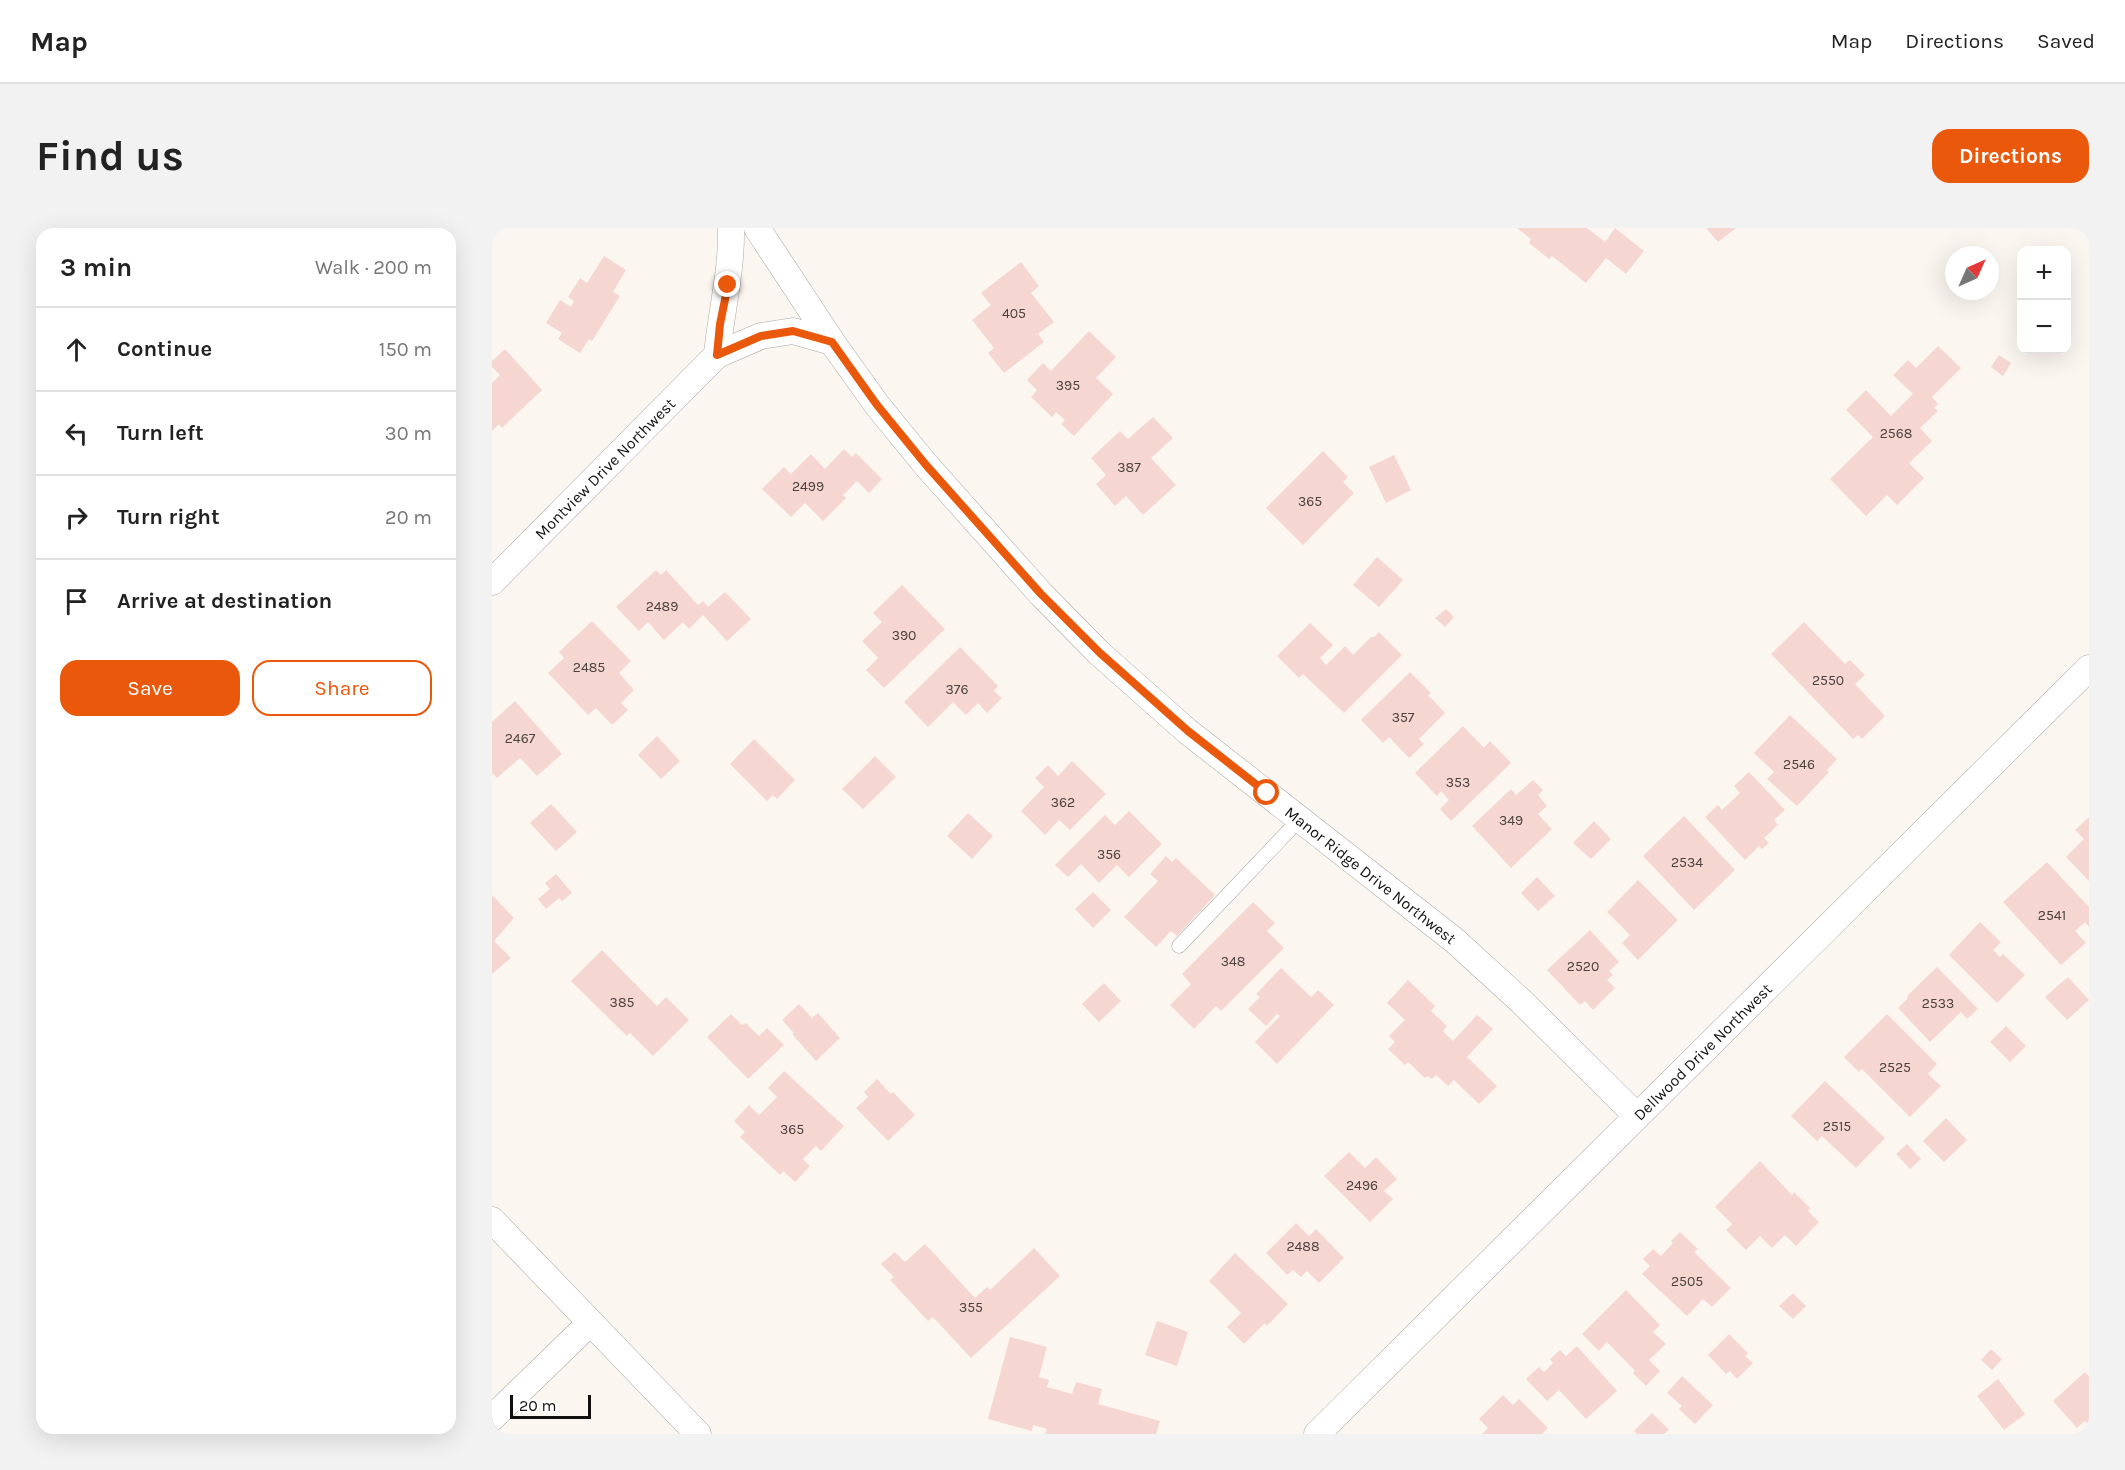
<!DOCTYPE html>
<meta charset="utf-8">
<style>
:root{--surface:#fff;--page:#f2f2f2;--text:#222;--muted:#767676;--line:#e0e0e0;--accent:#ea580c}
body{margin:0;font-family:Karla,sans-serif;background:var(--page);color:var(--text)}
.controls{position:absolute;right:18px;top:18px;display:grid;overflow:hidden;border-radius:12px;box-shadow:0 6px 24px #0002}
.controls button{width:54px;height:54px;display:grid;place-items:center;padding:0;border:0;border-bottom:2px solid var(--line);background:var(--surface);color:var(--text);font:30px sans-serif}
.compass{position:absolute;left:1453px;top:18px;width:54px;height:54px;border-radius:50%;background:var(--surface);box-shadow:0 6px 24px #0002;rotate:45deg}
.scale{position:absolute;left:18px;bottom:15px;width:81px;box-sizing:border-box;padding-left:6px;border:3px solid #12100e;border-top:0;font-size:16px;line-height:21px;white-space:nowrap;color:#12100e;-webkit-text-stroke:4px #fff;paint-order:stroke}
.stop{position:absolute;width:18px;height:18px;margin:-14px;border:4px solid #ea580c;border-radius:50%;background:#fff}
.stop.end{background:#ea580c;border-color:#fff;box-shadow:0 2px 6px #0008}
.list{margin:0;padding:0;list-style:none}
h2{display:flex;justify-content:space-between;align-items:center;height:78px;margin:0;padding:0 24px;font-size:26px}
h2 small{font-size:20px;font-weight:400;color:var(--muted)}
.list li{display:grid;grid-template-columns:39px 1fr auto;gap:18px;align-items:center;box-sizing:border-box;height:84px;padding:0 24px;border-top:2px solid var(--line)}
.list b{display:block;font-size:22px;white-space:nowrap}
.list em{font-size:20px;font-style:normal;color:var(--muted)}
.actions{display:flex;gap:12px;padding:18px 24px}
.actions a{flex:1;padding:14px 0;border:2px solid var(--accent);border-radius:18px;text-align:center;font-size:21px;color:var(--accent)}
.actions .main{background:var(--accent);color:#fff}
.icon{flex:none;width:33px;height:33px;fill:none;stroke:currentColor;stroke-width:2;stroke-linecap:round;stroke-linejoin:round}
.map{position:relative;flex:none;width:1597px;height:1206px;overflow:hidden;border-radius:18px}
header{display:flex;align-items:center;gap:36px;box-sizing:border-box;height:84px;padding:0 30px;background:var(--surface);border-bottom:2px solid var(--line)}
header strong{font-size:28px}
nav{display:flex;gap:33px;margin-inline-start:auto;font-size:21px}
.intro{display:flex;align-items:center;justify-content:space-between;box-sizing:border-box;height:144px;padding:0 36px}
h1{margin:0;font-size:42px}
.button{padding:15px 27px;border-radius:18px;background:var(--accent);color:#fff;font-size:21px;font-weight:700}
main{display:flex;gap:36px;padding:0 36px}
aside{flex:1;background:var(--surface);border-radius:18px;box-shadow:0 6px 24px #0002}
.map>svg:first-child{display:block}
</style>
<header>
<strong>Map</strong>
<nav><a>Map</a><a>Directions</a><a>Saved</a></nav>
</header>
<div class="intro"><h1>Find us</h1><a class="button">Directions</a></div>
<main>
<aside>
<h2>3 min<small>Walk · 200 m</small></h2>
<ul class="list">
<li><svg class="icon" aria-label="ahead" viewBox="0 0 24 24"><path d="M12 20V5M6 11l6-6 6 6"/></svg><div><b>Continue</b></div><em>150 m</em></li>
<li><svg class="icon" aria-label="left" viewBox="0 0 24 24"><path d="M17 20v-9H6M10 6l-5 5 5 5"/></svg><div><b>Turn left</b></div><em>30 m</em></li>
<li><svg class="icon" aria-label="right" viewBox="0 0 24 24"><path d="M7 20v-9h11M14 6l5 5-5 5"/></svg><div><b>Turn right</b></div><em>20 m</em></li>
<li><svg class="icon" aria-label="arrive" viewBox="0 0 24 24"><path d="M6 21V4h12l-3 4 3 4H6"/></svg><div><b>Arrive at destination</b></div></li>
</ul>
<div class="actions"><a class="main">Save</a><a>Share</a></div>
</aside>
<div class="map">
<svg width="1597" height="1206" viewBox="0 0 1597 1206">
<rect width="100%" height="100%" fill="#fcf6f1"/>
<path fill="#f5d6d0" d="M1025,0h70l18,14 10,-14 29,23 -18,23 -20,-16 -20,25 -34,-27 -3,3 -20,-16 2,-4z
M1214,0h30l-18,14z
M112,28l22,14 -13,22 7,4 -28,45 -3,-2 -9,14 -22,-14 4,-6 -16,-10 14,-23 11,7 3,-6 -6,-4 12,-19 7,5z
M529,34l18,24 -8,7 23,29 -16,12 6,8 -40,31 -16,-20 6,-5 -22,-28 19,-15 -10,-12z
M597,103l27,26 -20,21 17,16 -39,42 -13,-12 4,-4 -9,-8 -4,5 -21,-20 6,-7 -10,-10 16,-17 8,8z
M1446,118l23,22 -29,29 6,7 -4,4 4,3 -18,17 12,13 -23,22 15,15 -27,27 -10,-10 -21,21 -36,-37 43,-42 -27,-27 20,-20 25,26 22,-22 -20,-19 15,-15 8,8z
M13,121l37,41 -40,38 -3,-4 -7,7v-48l8,-8 -8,-8v-6z
M1507,127l12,8 -8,13 -12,-9z
M661,189l20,21 -22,20 25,27 -33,30 -17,-19 -11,10 -19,-22 10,-9 -15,-17 29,-27 8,8z
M352,221l8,8 4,-4 26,26 -13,14 -12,-12 -14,14 3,3 -23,23 -18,-18 -14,14 -29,-28 22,-22 7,7 20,-20 14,15z
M831,223l25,26 -5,5 11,11 -51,52 -37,-37z
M902,227l17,35 -25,13 -17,-36z
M885,329l26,23 -24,27 -26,-22z
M164,342l5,5 5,-5 32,35 5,-4 5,6 17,-15 26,27 -24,22 -24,-26 -14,14 -6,-7 -19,18 -16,-18 -9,9 -23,-24z
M410,357l43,44 -61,59 -18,-18 12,-12 -16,-17 20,-19 -9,-9z
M954,381l8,8 -9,10 -10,-9z
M100,393l39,40 -12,12 15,17 -13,13 7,7 -16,15 -16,-17 -8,7 -40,-42 16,-15 -5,-6z
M1312,394l41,42 5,-4 15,15 -10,9 30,32 -23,23 -4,-4 -5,4 -82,-85z
M818,395l23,22 -13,13 6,7 19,-19 8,9 18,-18h3l5,-5 23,23 -58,58 -41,-39 -4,4 -22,-22z
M468,419l38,39 -4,5 8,7 -15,15 -9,-10 -12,12 -13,-13 -25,25 -24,-25z
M918,444l21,21 -3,2 17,18 -26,26 5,5 -15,14 -20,-21 -6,6 -22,-23z
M23,473l47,53 -25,22 -17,-18 -23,20 -5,-5v-51z
M1298,487l47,44 -10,11 2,2 -32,34 -30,-27 7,-7 -20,-19z
M971,498l21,22 6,-7 21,22 -60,58 -11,-12 9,-9 -8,-9 -4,5 -22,-23z
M165,508l23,25 -19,18 -23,-24z
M262,511l41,41 -18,19 -4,-4 -6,6 -37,-37z
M383,528l21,21 -33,32 -21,-20z
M580,533l34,33 -36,36 -11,-10 -14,15 -24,-24 23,-24 -9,-9 13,-13 10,11z
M1257,544l36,38 -11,10 4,5 -14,13 5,5 -7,6 -3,-3 -14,14 -40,-43 13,-12 4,5 18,-17 -6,-7z
M1041,552l10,10 -5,5 9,11 -9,8 14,15 -41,39 -39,-42 39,-37 5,6z
M59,576l26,28 -21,19 -26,-28z
M637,583l33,33 -33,33 -12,-12 -18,18 -18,-19 -13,13 -13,-12 50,-50 10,10z
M476,585l25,23 -21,23 -25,-23z
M1192,588l51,54 -41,40 -51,-54z
M1597,589v64l-23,-24 18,-18 -9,-9z
M1102,593l17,18 -20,20 -18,-16z
M674,628l6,6 4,-4 39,37 -38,41 -6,-5 -15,16 -32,-30 34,-36 -8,-7z
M1555,634l42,45v20l-4,-5 -10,9 11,12 -25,22 -58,-63z
M64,646l16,19 -10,8 -3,-3 -13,11 -8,-10 12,-10 -5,-6z
M1045,649l18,19 -17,15 -17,-18z
M1146,652l40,40 -40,40 -16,-17 8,-8 -23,-23z
M601,664l18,18 -18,18 -18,-19z
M0,667l22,23 -20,23 17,17 -19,16z
M761,674l22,21 -8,8 17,17 -63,63 -5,-5 -22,23 -24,-24 21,-21 -9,-10z
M1488,694l21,20 -8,8 7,7 3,-3 22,21 -28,28 -48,-48z
M1098,702l29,32 -10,9 4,4 -6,5 8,8 -22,22 -8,-9 -5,4 -33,-35z
M110,722l55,56 9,-9 23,23 -36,36 -23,-23 -3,3 -56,-55z
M1445,739l41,42 -11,10 -6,-7 -31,30 -32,-34 9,-9 1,-4z
M789,740l30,29 7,-7 16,15 -57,59 -22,-22 25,-26 -3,-2 -11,12 -18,-17 12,-12 -4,-3z
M1576,749l21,23 -22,20 -22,-23z
M916,752l27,26 -4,5 16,15 -4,5 10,10 24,-26 16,14 -26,28 30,29 -18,18 -25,-24 -6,6 -12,-11 -4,4 -4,-3 -3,2 -17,-16 -3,3 -17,-16 7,-7 -6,-6 16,-16 -18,-17z
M612,755l17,18 -22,21 -17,-18z
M307,776l13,14 6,-5 22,25 -24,23 -24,-27 2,-1 -12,-13z
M239,786l11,11 4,-2 13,13 8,-8 17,17 -36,34 -41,-42z
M1395,786l50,50 -9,10 13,12 -31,31 -48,-48 -3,3 -15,-15z
M1514,798l20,20 -16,16 -20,-20z
M292,843l60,55 -23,25 -5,-5 -13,13 7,7 -15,16 -12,-11 -3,4 -40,-38 5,-5 -11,-11 15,-16 10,10 18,-18 -9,-9z
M385,851l14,15 2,-2 22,23 -27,26 -32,-33 12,-11 -4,-5z
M1333,853l60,57 -29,30 -34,-32 -5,5 -26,-25z
M1454,890l21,22 -23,22 -21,-21z
M1415,916l14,15 -11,10 -14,-15z
M857,924l16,16 11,-11 21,22 -13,12 9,8 -23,23 -46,-46z
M1268,933l32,34 2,-3 16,16 -2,3 11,11 -23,24 -11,-11 -13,13 -12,-12 -14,14 -20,-20 6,-6 -17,-17z
M804,995l13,13 7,-7 28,29 -25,25 -12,-12 -6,6 -8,-7 -6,5 -21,-22z
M1188,1004l18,17 -4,3 37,36 -19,19 -9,-8 -16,17 -45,-42 8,-8 -7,-7 10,-10 8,7 12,-13 -2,-2z
M433,1016l50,54 12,-11 3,3 44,-42 26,28 -89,82 -38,-41 -5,4 -38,-41 4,-3 -13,-13 14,-12 10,10z
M743,1025l53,51 -21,22 -2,-3 -21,21 -17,-17 14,-14 -32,-32z
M1134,1062l34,35 -7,7 13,12 -17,16 11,11 -14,15 -13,-13 2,-2 -28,-29 -8,9 -17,-17z
M1301,1065l13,13 -13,13 -14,-13z
M665,1093l31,11 -11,34 -32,-11z
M1237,1106l19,19 -3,3 8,7 -16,16 -7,-8 -4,3 -18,-19z
M518,1109l37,10 -8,30 10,3 -2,7 25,7 4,-12 26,7 -4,15 62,17 -4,13h-111l2,-5 -14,-4 -1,6 -44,-12z
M1085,1118l40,45 -31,28 -27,-29 -12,11 -21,-22 13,-12 5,5 9,-9 -3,-4 10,-9 6,6z
M1499,1121l11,10 -10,11 -11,-10z
M1593,1144l4,5v48l-4,-4 -8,7 -24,-27z
M1190,1148l31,29 -18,19 -16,-15 3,-3 -15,-13z
M1506,1151l27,35 -21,16 -27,-34z
M1011,1167l10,10 6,-6 29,29 -6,6h-60l6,-6 -9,-9z
M1160,1185l17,17 -5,4h-27l-3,-3z"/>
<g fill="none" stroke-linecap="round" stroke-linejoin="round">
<g stroke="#ada8a4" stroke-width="15">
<path id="lane" d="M687,718l121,-127"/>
</g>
<g stroke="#ada8a4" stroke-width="27">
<g id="street">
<path id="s1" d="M265,0l75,114 45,63 49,60 115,129 58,59 88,78 267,209 68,62 115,114"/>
<path d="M225,127c4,-43 15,-84 14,-127"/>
<path id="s2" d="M0,354l225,-227 44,-19 32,-5 39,11"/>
<path d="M0,992l206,214"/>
<path d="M0,1190l98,-95"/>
<path id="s3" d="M825,1206l772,-766"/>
</g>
</g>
<use href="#lane" stroke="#fff" stroke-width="14"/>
<use href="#street" stroke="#fff" stroke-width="26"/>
</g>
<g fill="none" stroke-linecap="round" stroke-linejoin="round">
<path stroke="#ea580c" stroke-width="8" d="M236,57l-8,39 -3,31 44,-19 32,-5 39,11 45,63 49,60 115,129 59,59 88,78 79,62"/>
</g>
<g text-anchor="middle" stroke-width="5" stroke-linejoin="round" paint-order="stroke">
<g font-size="14" fill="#4b423e">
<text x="522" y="90">405</text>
<text x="576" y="162">395</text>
<text x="1404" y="210">2568</text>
<text x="637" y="244">387</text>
<text x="316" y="263">2499</text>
<text x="818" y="278">365</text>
<text x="170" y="383">2489</text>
<text x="412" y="412">390</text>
<text x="97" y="444">2485</text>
<text x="1336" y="457">2550</text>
<text x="465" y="466">376</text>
<text x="911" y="494">357</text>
<text x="28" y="515">2467</text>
<text x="1307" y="541">2546</text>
<text x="966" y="559">353</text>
<text x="571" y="579">362</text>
<text x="1019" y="597">349</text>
<text x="617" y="631">356</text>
<text x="1195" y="639">2534</text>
<text x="1560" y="692">2541</text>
<text x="741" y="738">348</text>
<text x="1091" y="743">2520</text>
<text x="130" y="779">385</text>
<text x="1446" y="780">2533</text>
<text x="1403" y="844">2525</text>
<text x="1345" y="903">2515</text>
<text x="300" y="906">365</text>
<text x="870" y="962">2496</text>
<text x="811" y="1023">2488</text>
<text x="1195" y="1058">2505</text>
<text x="479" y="1084">355</text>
</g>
<g font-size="16" fill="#12100e" stroke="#fff">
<text dy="6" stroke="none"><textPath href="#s2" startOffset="160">Montview Drive Northwest</textPath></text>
<text dy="6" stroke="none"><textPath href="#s1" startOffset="898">Manor Ridge Drive Northwest</textPath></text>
<text dy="6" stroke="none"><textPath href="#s3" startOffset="543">Dellwood Drive Northwest</textPath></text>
</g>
</g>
</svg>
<div class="controls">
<button>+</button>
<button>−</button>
</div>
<svg class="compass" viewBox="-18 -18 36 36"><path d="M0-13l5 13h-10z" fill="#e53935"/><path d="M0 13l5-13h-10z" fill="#767676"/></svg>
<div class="scale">20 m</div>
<div class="stop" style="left:775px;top:565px"></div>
<div class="stop end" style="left:236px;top:57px"></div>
</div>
</main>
